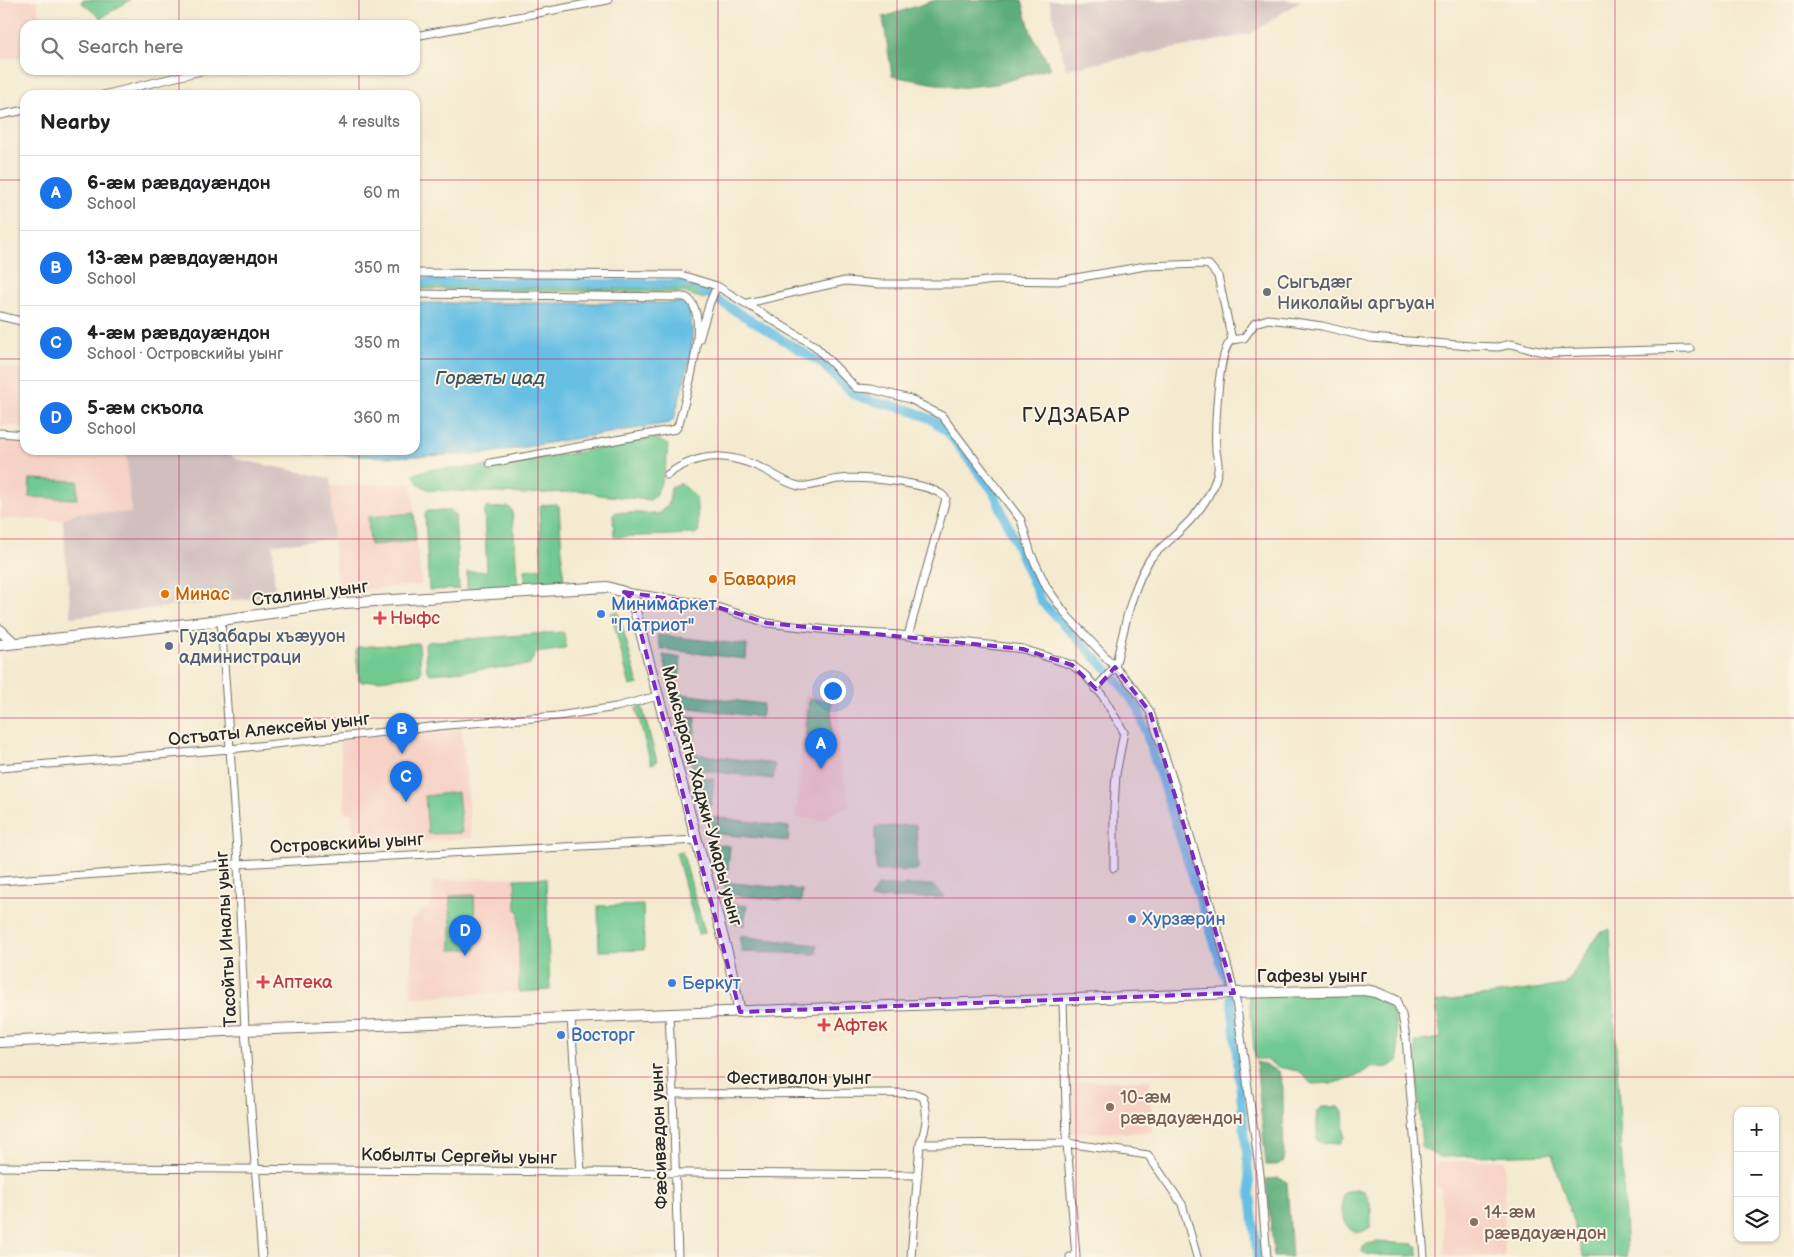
<!DOCTYPE html>
<meta charset="utf-8">
<style>
:root{--surface:#fff;--page:#f2f2f2;--text:#202124;--muted:#757577;--line:#e0e0e0;--accent:#1a73e8}
body{margin:0;font-family:"Balsamiq Sans",sans-serif;background:var(--page);color:var(--text)}
.controls{position:absolute;right:15px;bottom:15px;display:grid;overflow:hidden;border-radius:10px;box-shadow:0 1px 4px #0004}
.controls button{width:45px;height:45px;display:grid;place-items:center;padding:0;border:0;border-bottom:1px solid var(--line);background:var(--surface);color:var(--text);font:25px sans-serif}
.you{position:absolute;left:832px;top:690px;width:18px;height:18px;margin:-12px;border:4px solid #fff;border-radius:50%;background:#1a73e8;box-shadow:0 0 0 8px #1a73e833}
.badge{display:grid;place-items:center;width:32px;height:32px;border-radius:50%;background:var(--accent);color:#fff;font-size:16px;font-weight:700}
.pin{position:absolute;translate:-50% -41px;filter:drop-shadow(0 1px 2px #0008)}
.pin::after{content:'';position:absolute;top:26px;width:18px;height:15px;background:inherit;clip-path:polygon(0 0,100% 0,50% 100%)}
.list{margin:0;padding:0;list-style:none}
h2{display:flex;justify-content:space-between;align-items:center;height:65px;margin:0;padding:0 20px;font-size:21px}
h2 small{font-size:16px;font-weight:400;color:var(--muted)}
.list li{display:grid;grid-template-columns:32px 1fr auto;gap:15px;align-items:center;box-sizing:border-box;height:75px;padding:0 20px;border-top:1px solid var(--line)}
.list b{display:block;font-size:19px;white-space:nowrap}
.list p{margin:0;font-size:16px;white-space:nowrap;color:var(--muted)}
.list em{font-size:16px;font-style:normal;color:var(--muted)}
.icon{flex:none;width:28px;height:28px;fill:none;stroke:currentColor;stroke-width:2;stroke-linecap:round;stroke-linejoin:round}
.map{position:relative;flex:none;width:1794px;height:1257px;overflow:hidden}
.search{position:absolute;background:var(--surface);box-shadow:0 1px 4px #0004;left:20px;top:20px;width:400px;height:55px;display:flex;align-items:center;gap:12px;box-sizing:border-box;padding:0 18px;border-radius:15px;color:var(--muted);font-size:19px}
.panel{position:absolute;background:var(--surface);box-shadow:0 1px 4px #0004;left:20px;top:90px;width:400px;height:365px;border-radius:15px}
.map>svg:first-child{display:block}
</style>
<div class="map">
<svg width="1794" height="1257" viewBox="0 0 1794 1257">
<rect width="100%" height="100%" fill="#fcf5e5"/>
<filter id="ink" filterUnits="userSpaceOnUse"><feTurbulence type="fractalNoise" baseFrequency=".02" numOctaves="2"/><feDisplacementMap in="SourceGraphic" scale="10" xChannelSelector="R" yChannelSelector="G"/><feConvolveMatrix kernelMatrix="1 2 1 2 8 2 1 2 1" color-interpolation-filters="sRGB"/></filter>
<filter id="wash" filterUnits="userSpaceOnUse"><feTurbulence type="fractalNoise" baseFrequency=".0096" numOctaves="4" result="noise"/><feDisplacementMap in="SourceGraphic" scale="20" xChannelSelector="R" yChannelSelector="G"/><feGaussianBlur stdDeviation="1.12" result="paint"/><feColorMatrix in="noise" values="0 0 0 0 0 0 0 0 0 0 0 0 0 0 0 0 0 1.4 0 .05"/><feComposite in="paint" operator="in"/></filter>
<g filter="url(#wash)">
<rect width="100%" height="100%" fill="#f4ead0"/>
<path fill="#f6d2c5" d="M0,0h37l3,25h-15v31l-25,4z
M0,366l25,5v56l-25,-2z
M0,440l25,1v9h101l5,63 -53,-1 -15,8 -63,-1z
M412,484l9,101 -84,7 -7,-106z
M805,695l34,3 -1,56 13,51 -30,15 -25,-2z
M461,725l11,113 -118,7 -2,-32h-7l-5,-74z
M514,877l1,35 3,1v79l-107,5v-77l22,-18 -1,-21z
M1150,1080l2,52 -82,1 -1,-51z
M1505,1160l-1,97h-59l-4,-70h-5l-1,-25z"/>
<path fill="#d1bfbf" d="M1049,0h252l-50,34 -185,35z
M126,450h98l12,9 94,19 3,61 -60,5 2,52 -204,21 -8,-97 15,-8 53,1z"/>
<path fill="#6fc990" stroke="#4d7a5e" d="M82,0h48l-29,18 -19,-15z
M415,286l272,3 8,1 10,6 -1,3 -20,-6 -269,-4z
M655,438l13,7c-1,17 -5,43 -17,55l-52,-5 -11,-4 -63,3 -95,-4 -11,-5 -5,-10c11,-8 34,-6 48,-7 65,-4 129,-19 193,-30z
M30,479l48,2 -1,18 -48,-2z
M681,483l15,14 3,34 -4,3 -81,3 -1,-22 3,-3 42,2 11,-11 2,-15z
M557,504l2,2 5,78 -39,1v-15l17,-2 -3,-60 2,-3z
M509,507l3,3 6,76 -51,3v-17l20,-1 -3,-60 2,-3z
M428,511h23l4,3 4,75 -30,1 -4,-77z
M414,513l2,28 -46,4 -2,-28z
M618,611l20,73 -8,2 -19,-73z
M562,632l2,1 2,13 -2,3 -28,4 -7,12 -99,9 -3,-3 -2,-27 2,-2z
M657,635l90,10 -1,14 -85,-10z
M417,643l2,1 2,28 -2,3 -57,7 -3,-2 -3,-29 2,-4z
M663,655l18,3 -2,23 -10,-2z
M673,693l90,11 -2,13 -85,-11z
M809,699l22,2 1,38 -26,-3z
M642,706l15,56 -6,2 -15,-56z
M679,716l17,2 -2,23 -8,-1z
M689,753l86,11 -2,15 -80,-10z
M695,776l19,3 -3,26 -8,-1z
M458,792l4,41 -34,1 -3,-38z
M706,816l83,11 -1,14 -78,-8z
M916,825l2,45 -42,1 -1,-44z
M714,844l16,2 -2,24 -8,-1z
M682,851l23,82 -7,1 -22,-82z
M546,878l4,112 -31,2v-81l-3,-1 -1,-31z
M724,882l78,8 -1,12 -74,-8z
M932,885l13,12 -75,2 7,-13z
M474,895l2,54 -25,1 -1,-54z
M730,904l17,2 -3,19 -9,-1z
M643,905l1,45 -45,1 -1,-45z
M1610,929l17,328h-43l-32,-103 -114,3 -16,-9 -7,-106 26,-4 -5,-36 130,-17 33,-52z
M739,936l78,9 -1,9 -74,-2z
M1365,986l24,16 6,19 4,39 -11,7 -19,1 -10,7 -25,8 -22,1 -14,-13 -20,-4 -14,-8h-9l-6,-65z
M1322,1107h17l4,4 1,26 -5,7 -17,-1 -5,-3v-28z
M1356,1189l8,2c8,11 8,23 6,36 -24,19 -33,-18 -26,-35z
M1377,1242l36,2 5,3 -1,8 -5,1 -43,-1 -7,-3 1,-5 4,-3z"/>
<path fill="#5bad7a" stroke="#436c52" d="M936,0h86l9,33 20,35 -55,16 -38,4 -66,-12 -9,-59z
M1256,1062l8,2 15,8 4,15 1,74 -7,4h-11z
M1279,1178l8,4 5,75h-18l-8,-78z"/>
<path fill="#67bfe4" stroke="#497588" d="M683,301l5,3 4,23v24l-18,68 -5,4 -187,31 -95,3 -78,-3 -16,-4h122v-147h258z"/>
<g fill="none" stroke-linecap="round" stroke-linejoin="round">
<path stroke="#67bfe4" stroke-width="9" d="M415,282l276,2 130,79 33,32 22,7 34,8 21,9 18,15 44,57 48,110 75,78 22,29 90,278
M1231,997l26,260"/>
</g>
</g>
<g filter="url(#ink)">
<g fill="none" stroke-linecap="round" stroke-linejoin="round">
<g stroke="#716e65" stroke-width="9">
<path id="street" d="M415,36l193,-36
M103,95l102,-25
M0,115l25,-5
M415,273l266,2 36,11 98,60 41,42 15,1 39,10 32,17 79,104 10,34 16,34 21,29 47,50
M415,294l260,3c4,0 8,-1 12,1 25,16 -2,102 -8,125l-3,6 -186,34
M747,303l98,-22 35,3h84l30,-4 64,1 88,-15 56,-2 7,1 9,11 14,64
M0,316l25,6
M699,340l11,-38 7,-16
M0,433l25,2
M667,475c34,-25 64,-22 100,-4 10,5 21,13 32,15 13,2 27,-6 41,-7 20,-3 96,3 106,20l-38,137
M625,592l86,13 56,18 79,9 54,3 123,14 49,16 14,11 16,19 22,37 -8,42 -2,34v60
M221,620l17,244 7,166 17,227
M1115,667c9,-36 15,-76 35,-108 6,-8 15,-14 22,-21 20,-18 41,-40 46,-68 1,-6 -1,-13 -2,-19 -1,-17 1,-103 16,-111 3,-1 8,-1 12,-2l11,-15 13,-4 26,3 28,4 49,12 100,8 27,1 14,-3 17,5 21,4 140,-4
M1095,689l20,-22 20,22 15,23 29,86 44,150 13,53 24,173 7,83
M0,768l230,-19 218,-24 110,-9 58,-9 42,-11
M0,881l238,-17 459,-24
M1063,1000l4,143 9,114h-6
M1396,1001l6,14 4,23 18,219
M669,1015l4,79 5,163
M571,1018l10,154
M673,1094l223,-1 20,1 7,3c6,16 3,31 -3,47l-9,113
M920,1144l147,-1 81,12 34,49 15,53
M0,1167l918,8"/>
</g>
<g stroke="#716e65" stroke-width="12">
<path id="secondary" d="M0,630l14,13
M0,645l221,-25 123,-17 263,-16 17,5 8,7 97,361 11,52
M0,1042l245,-12 989,-37 130,-3 11,2 21,9"/>
</g>
<use href="#street" stroke="#fff" stroke-width="7"/>
<use href="#secondary" stroke="#fff" stroke-width="10"/>
</g>
</g>
<path fill="#7b2cbf" fill-opacity="0.2" stroke="#7b2cbf" stroke-width="4" stroke-dasharray="10 6" stroke-linejoin="round" d="M624,592l87,13 56,18 256,26 49,16 24,24 19,-22 35,45 84,281 -494,19 -108,-413z"/>
<path fill="none" stroke="#c2185b" stroke-width="1" stroke-opacity="0.55" d="M179,0v25M359,0v25M538,0v1257M718,0v1257M897,0v1257M1076,0v1257M1256,0v1257M1435,0v1257M1615,0v1257M179,70v25M359,70v25M0,180h25M415,180h1379M0,359h25M415,359h1379M179,450v807M359,450v807M0,539h1794M0,718h1794M0,898h1794M0,1077h1794"/>
<circle fill="#6b7280" stroke="#fcf5e5" stroke-width="2" cx="1267" cy="292" r="5"/>
<g fill="#e8710a" stroke="#fcf5e5" stroke-width="2">
<circle cx="713" cy="579" r="5"/>
<circle cx="165" cy="594" r="5"/>
</g>
<g fill="#3f7fe0" stroke="#fcf5e5" stroke-width="2">
<circle cx="601" cy="614" r="5"/>
<circle cx="1132" cy="919" r="5"/>
<circle cx="672" cy="983" r="5"/>
<circle cx="561" cy="1035" r="5"/>
</g>
<g fill="#e0444e" stroke="#fcf5e5" stroke-width="2">
<path d="M377.5 610.5h5v5h5v5h-5v5h-5v-5h-5v-5h5z"/>
<path d="M260.5 974.5h5v5h5v5h-5v5h-5v-5h-5v-5h5z"/>
<path d="M821.5 1017.5h5v5h5v5h-5v5h-5v-5h-5v-5h5z"/>
</g>
<circle fill="#5c6f8a" stroke="#fcf5e5" stroke-width="2" cx="169" cy="646" r="5"/>
<g fill="#8d6e63" stroke="#fcf5e5" stroke-width="2">
<circle cx="1110" cy="1107" r="5"/>
<circle cx="1474" cy="1222" r="5"/>
</g>
<g text-anchor="middle" stroke-width="4" stroke-linejoin="round" paint-order="stroke">
<g font-size="18" fill="#5b616d" stroke="#fcf5e5" text-anchor="start">
<text x="1277" y="288">Сыгъдæг<tspan x="1277" dy="21">Николайы аргъуан</tspan></text>
</g>
<g font-size="18" fill="#c56008" stroke="#fcf5e5" text-anchor="start">
<text x="723" y="585">Бавария</text>
<text x="175" y="600">Минас</text>
</g>
<g font-size="18" fill="#2b2b2b" stroke="#fcf5e5">
<text transform="translate(310 593) rotate(-7)" y="6">Сталины уынг</text>
<text transform="translate(269 729) rotate(-6)" y="6">Остъаты Алексейы уынг</text>
<text transform="translate(702 796) rotate(75)" y="6">Мамсыраты Хаджи-Умары уынг</text>
<text transform="translate(347 843) rotate(-3)" y="6">Островскийы уынг</text>
<text transform="translate(226 939) rotate(-93)" y="6">Тасойты Иналы уынг</text>
<text x="1312" y="982">Гафезы уынг</text>
<text x="799" y="1084">Фестивалон уынг</text>
<text transform="translate(659 1136) rotate(-92)" y="6">Фæсивæдон уынг</text>
<text transform="translate(459 1156) rotate(1)" y="6">Кобылты Сергейы уынг</text>
</g>
<g font-size="18" fill="#366cbe" stroke="#fcf5e5" text-anchor="start">
<text x="611" y="610">Минимаркет<tspan x="611" dy="21">"Патриот"</tspan></text>
<text x="1142" y="925">Хурзæрин</text>
<text x="682" y="989">Беркут</text>
<text x="571" y="1041">Восторг</text>
</g>
<g font-size="18" fill="#be3a42" stroke="#fcf5e5" text-anchor="start">
<text x="390" y="624">Ныфс</text>
<text x="273" y="988">Аптека</text>
<text x="834" y="1031">Афтек</text>
</g>
<g font-size="18" fill="#4e5e75" stroke="#fcf5e5" text-anchor="start">
<text x="179" y="642">Гудзабары хъæууон<tspan x="179" dy="21">администраци</tspan></text>
</g>
<g font-size="18" fill="#785e54" stroke="#fcf5e5" text-anchor="start">
<text x="1120" y="1103">10-æм<tspan x="1120" dy="21">рӕвдауӕндон</tspan></text>
<text x="1484" y="1218">14-æм<tspan x="1484" dy="21">рӕвдауӕндон</tspan></text>
</g>
<g font-size="19" font-style="italic" fill="#3d5762" stroke="#fcf5e5">
<text x="490" y="384">Горӕты цад</text>
</g>
<g font-size="20" letter-spacing="1" fill="#2b2b2b" stroke="#fcf5e5">
<text x="1076" y="422">ГУДЗАБАР</text>
</g>
</g>
</svg>
<div class="controls">
<button>+</button>
<button>−</button>
<button><svg class="icon" aria-label="layers" viewBox="0 0 24 24"><path d="M12 4l9 5-9 5-9-5zM3 14l9 5 9-5"/></svg></button>
</div>
<div class="you"></div>
<div class="pin badge" style="left:821px;top:769px">A</div>
<div class="pin badge" style="left:402px;top:754px">B</div>
<div class="pin badge" style="left:406px;top:802px">C</div>
<div class="pin badge" style="left:465px;top:956px">D</div>
<div class="search"><svg class="icon" aria-label="search" viewBox="0 0 24 24"><circle cx="10" cy="10" r="6"/><path d="M15 15l6 6"/></svg>Search here</div>
<section class="panel">
<h2>Nearby<small>4 results</small></h2>
<ul class="list">
<li><span class="badge">A</span><div><b>6-æм рӕвдауӕндон</b><p>School</p></div><em>60 m</em></li>
<li><span class="badge">B</span><div><b>13-æм рӕвдауӕндон</b><p>School</p></div><em>350 m</em></li>
<li><span class="badge">C</span><div><b>4-æм рӕвдауӕндон</b><p>School · Островскийы уынг</p></div><em>350 m</em></li>
<li><span class="badge">D</span><div><b>5-æм скъола</b><p>School</p></div><em>360 m</em></li>
</ul>
</section>
</div>
